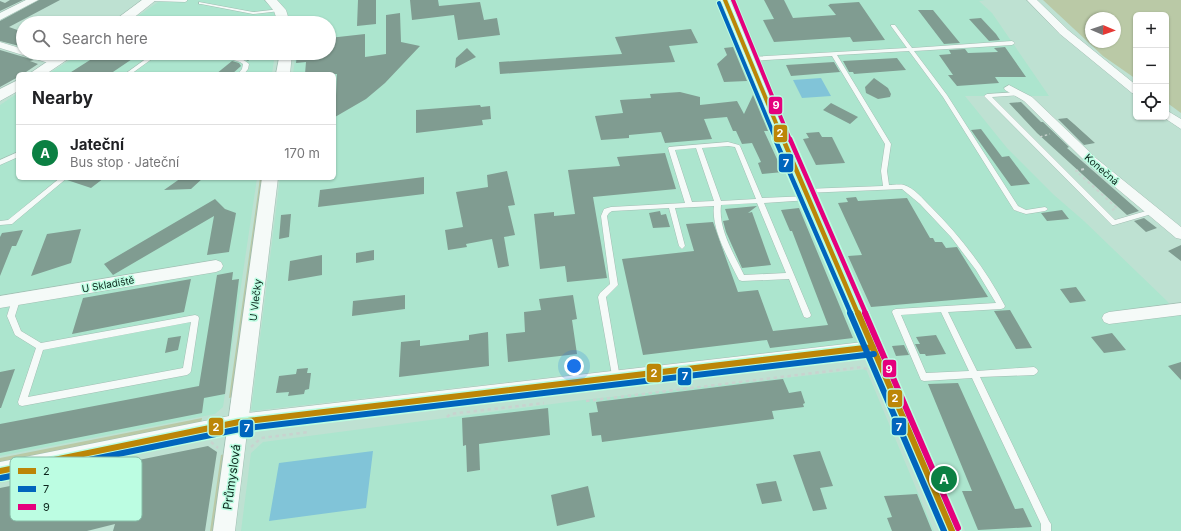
<!DOCTYPE html>
<meta charset="utf-8">
<style>
:root{--surface:#fff;--page:#f6f6f6;--text:#202124;--muted:#757577;--line:#e0e0e0;--accent:#0b8043}
body{margin:0;font-family:Inter,sans-serif;background:var(--page);color:var(--text)}
.controls{position:absolute;right:12px;top:12px;display:grid;overflow:hidden;border-radius:6px;box-shadow:0 1px 3px #0004}
.controls button{width:36px;height:36px;display:grid;place-items:center;padding:0;border:0;border-bottom:1px solid var(--line);background:var(--surface);color:var(--text);font:20px sans-serif}
.compass{position:absolute;left:1085px;top:12px;width:36px;height:36px;border-radius:50%;background:var(--surface);box-shadow:0 1px 3px #0004;rotate:92deg}
.you{position:absolute;left:574px;top:366px;width:14px;height:14px;margin:-10px;border:3px solid #fff;border-radius:50%;background:#1a73e8;box-shadow:0 0 0 6px #1a73e833}
.badge{display:grid;place-items:center;width:26px;height:26px;border-radius:50%;background:var(--accent);color:#fff;font-size:13px;font-weight:700}
.pin{position:absolute;translate:-50% -50%;border:2px solid #fff;box-shadow:0 1px 4px #0006}
.list{margin:0;padding:0;list-style:none}
h2{display:flex;justify-content:space-between;align-items:center;height:52px;margin:0;padding:0 16px;font-size:17px}
h2 small{font-size:13px;font-weight:400;color:var(--muted)}
.list li{display:grid;grid-template-columns:26px 1fr auto;gap:12px;align-items:center;box-sizing:border-box;height:56px;padding:0 16px;border-top:1px solid var(--line)}
.list b{display:block;font-size:15px;white-space:nowrap}
.list p{margin:0;font-size:13px;white-space:nowrap;color:var(--muted)}
.list em{font-size:13px;font-style:normal;color:var(--muted)}
.icon{flex:none;width:22px;height:22px;fill:none;stroke:currentColor;stroke-width:2;stroke-linecap:round;stroke-linejoin:round}
.map{position:relative;flex:none;width:1181px;height:531px;overflow:hidden}
.search{position:absolute;background:var(--surface);box-shadow:0 1px 3px #0004;left:16px;top:16px;width:320px;height:44px;display:flex;align-items:center;gap:10px;box-sizing:border-box;padding:0 14px;border-radius:22px;color:var(--muted);font-size:15px}
.panel{position:absolute;background:var(--surface);box-shadow:0 1px 3px #0004;left:16px;top:72px;width:320px;height:108px;border-radius:6px}
.map>svg:first-child{display:block}
</style>
<div class="map">
<svg width="1181" height="531" viewBox="0 0 1181 531">
<rect width="100%" height="100%" fill="#bee1d2"/>
<path fill="#ace5ce" d="M161,0h824l-6,1 13,12 57,83h-84l42,52 47,47 30,26 83,80 10,13h4v217h-216l-85,-191 -629,71 29,-233h54v-104h-41l3,-21h33v-30h-201z
M81,53h194l-3,21h-224z
M18,93v85h239l-34,229 -8,7 -215,42v-351z
M866,369l68,162h-693l10,-78 12,-11 320,-42z"/>
<path fill="#bac9a6" fill-rule="evenodd" d="M1043,0h138v113l-15,-11v-87h-30v64l-33,-23zM1091,18h24v24h-24z
M260,178h3l-30,219 -4,1z
M202,418l-1,6 -201,40v-6z
M208,435v5l-208,43v-5z
M225,454l-11,77h-4l11,-76z"/>
<path fill="#81c4d8" d="M821,78l10,18 -29,2 -9,-18z
M373,451l-7,57 -97,13 10,-58z"/>
<path fill="#809c91" d="M10,0h13l-23,11v-10l5,2z
M39,0h21l-51,27 14,5v15l-23,-6v-20z
M358,0h18v24l-19,2z
M410,0h28l1,6 41,-4 4,18 13,-2 3,17 -42,5 -4,-25 -42,5z
M764,0h20l9,18 43,-3 -8,-10h2l-1,-1 30,-2 26,38 -32,2 -3,-5 -76,5 -11,-22 11,-1z
M918,10h15l27,33 -16,1z
M400,13l1,29 19,4 -35,37 -19,16 -31,18 2,-43h-32l1,-12 -10,1 1,-9 32,-1v-15l36,-4v23l21,-3v-39z
M981,18l15,16 4,6 -11,1 -20,-22z
M691,29l7,14 -29,3 6,16 -175,12 -1,-12 123,-8 -7,-17z
M733,47l14,34 -23,1 -7,-18 10,-9 -3,-7z
M1005,47l21,30h-31l4,6 -42,3 -9,-11h5l-14,-20 12,-1 -2,-4 16,-1 3,4 30,-1 -4,-4z
M467,48l9,9 -21,11 1,-10z
M0,50l34,10 -4,1 8,3 -15,10h-5v3l-18,10z
M101,53h40l-31,21h-42z
M242,53h15l-9,8 -10,-5z
M897,58l9,12 -52,4 -1,-2h-4l-6,-11z
M232,61l7,2 2,3 -9,8h-16z
M834,62l6,10 -49,4 -5,-11z
M874,78l14,10 3,6 -1,3 -12,2 -12,-6 -1,-6z
M680,92l20,5v8l37,-4 7,13 9,-19 15,36h-4l19,41 -21,2 -4,-11 3,-1 -9,-19 -10,1 -6,-13h-3l-6,-14 -23,2 8,20 -47,4 -4,-11 -32,3v3l-28,2 -6,-24 28,-3 -3,-13 31,-2 -1,-4z
M1021,102l20,20h2l26,25 -2,1 72,63 -12,4 -90,-82 -28,-30z
M831,103l27,14 -8,7 -27,-14z
M480,105l1,2 9,-1 1,13 -9,1 1,5 -67,8v-23z
M1067,118l7,6 21,19 -11,2 -26,-26z
M981,129l21,28 7,-1 21,28 -19,2 -40,-56z
M819,132l3,5h10l13,26 -29,2 -13,-26 6,-1 -3,-5z
M665,153l11,36 -83,8 14,81 -40,4 -2,-16 -25,3 -6,-55 20,-2v4l21,-2 -7,-44 52,-4 -3,-9z
M507,171l8,34 -7,1 7,29 -11,2 5,29 -11,2 -6,-29 -26,5 1,3 -19,3 -3,-20 18,-3 -7,-35 32,-5 -1,-12z
M424,177v17l-106,13 2,-17z
M68,178h36l-13,10 -24,-8z
M181,178h22l-12,11 -27,1z
M856,197l2,4 49,-3 23,40h3l2,4h7l4,6 11,-1 31,50 -117,10 -23,-51 14,-1 -24,-52 10,-1 -2,-4z
M215,199l10,10 11,4 -7,39 -22,3 7,-39 -101,59 -9,-11z
M757,206l-9,7 4,-1 19,53 -29,3 -16,-36 -3,-11 6,-1 -4,-11z
M799,208l54,130 -83,10 -3,-8 -124,15 -21,-96 72,-8 -8,-27 27,-2 25,70 20,-2 15,41 55,-6 -36,-94h-2l-9,-21z
M1062,210l7,9 -22,2 -6,-8z
M660,211l1,4 5,-1 4,13 -17,1 -4,-15z
M291,214l-2,23 -10,2 2,-24z
M1144,218l13,10 -11,4 -12,-11z
M81,229l-10,34 -40,13 16,-42z
M23,230l-7,16h-4l-12,30v-39l2,-4z
M1181,245v16l-13,-10z
M374,250v10l-18,3v-10z
M322,255v20l-34,6 2,-20z
M233,272l-1,8 7,-1 -14,115 -21,4 -2,15 -202,40v-29l199,-38 18,-111z
M191,279l-7,33 -112,22 11,-36z
M1076,287l10,14 -16,2 -10,-14z
M405,295v14l-53,7 1,-15z
M573,295l4,24 -5,1 5,34 -69,8 -2,-28 19,-2 -1,-20 17,-2 -2,-11z
M1010,310l22,38 -16,1 -22,-38z
M488,332l1,34 -90,11 2,-35 19,-2v6l49,-6v-5z
M1112,333l14,17 -22,3 -13,-16z
M936,335l10,19 -20,2 -1,-2h-5l-5,-10h5l-4,-7z
M181,336l-3,14 -13,3 3,-15z
M904,345l5,10 -13,1 -4,-10z
M1181,362v18l-13,-14z
M308,368l-1,5h4l-2,16 -4,1 -1,4 -16,2 1,-4 -13,1 3,-17 17,-2 1,-5z
M15,369l-14,39h-1v-36z
M783,379l6,14 12,-2 4,12 -2,1 1,3 -32,4 2,8 -172,23 -1,-7 -9,1 -3,-23 9,-1 -2,-10z
M958,383l57,126 8,-1 9,19 -54,3 -16,-39h10l-44,-107z
M548,408l2,27 -71,9 1,26 -13,2 -1,-27 -3,1 -1,-28z
M208,446l9,6 -12,79h-92l2,-7 -28,7h-87v-43z
M820,451l13,35 -13,2 7,21 -14,2 -20,-56z
M776,481l6,20 -20,3 -6,-20z
M588,486l7,31 -38,9 -6,-31z
M917,494l15,37h-40l-5,-13 5,-1 -8,-21z"/>
<g fill="none" stroke-linecap="round" stroke-linejoin="round">
<g stroke="#a2beb3" stroke-width="1">
<path id="service" d="M152,0h35v1l-2,1 -31,-1z
M199,2l54,10 27,-3 2,1 -2,1 -27,3 -52,-10h-2z
M891,25h4l17,23 100,-7 3,2 -3,2 -98,6 33,44 71,111 8,4 19,-3 3,2 -3,2 -19,3 -12,-4 -71,-113 -34,-46 -72,4 54,89 -4,27 2,14c4,0 11,-1 15,0 10,3 19,14 26,21 30,30 55,62 75,100l-1,2 -3,1 -53,3 29,59 57,-4 3,2 1,2 -1,2 -3,2 -54,2 69,144 2,3v7h-10v-7l-69,-146 -48,3 -3,-1 -29,-68 1,-2 3,-1 100,-6 -20,-33 -25,-33 -31,-33 -18,-15 -98,4 -1,-2 3,-2 77,-3 -2,-15 4,-27 -53,-88 -82,5 -3,-2 3,-2 157,-9 -16,-22zM941,312l28,59 -43,2 -25,-58z
M154,53h6l-29,21h-6z
M210,53c11,0 31,3 39,11l-1,5 -4,5h-6l4,-5 1,-5 -3,-2z
M1018,92l3,2 -1,1 -28,2 123,123 38,-11h2l1,2 -1,2 -41,12h-2l-128,-129 3,-2z
M728,142l11,3 1,1 22,52 47,-2 3,2 -3,2 -45,3 47,112 -1,2 -3,1 -3,-1 -15,-38 -47,2 -3,-1c-10,-20 -28,-51 -25,-74l-39,2 10,38 -3,3 -3,-3 -10,-38 -57,3 -3,2 -2,3 11,69 -12,12 14,81 -1,3 -3,1 -3,-1 -15,-84 2,-4 10,-9 -9,-68 3,-7 7,-2 74,-4 -17,-55 1,-1zM728,146l7,1 21,52 -35,2 -19,-53zM696,148l18,53 -22,1 -17,-52zM757,203l29,70 -42,2c-10,-21 -26,-46 -23,-70z
M18,152v5l-18,8v-5z
M60,178h7l-55,46 -12,1v-4l8,-1z
M16,297l3,1 1,2 -5,16 6,15 20,12 154,-28 3,1 1,2 -8,53 -1,2 -3,2 -165,31 -3,-1 -1,-3 18,-54 -21,-13 -8,-19 5,-16 1,-2zM191,322l-8,46 -155,29 15,-47z"/>
</g>
<g stroke="#a2beb3" stroke-width="1">
<path id="minor" d="M26,0h12l-38,20v-7z
M720,0h10l42,100 189,431h-18l-75,-177 -629,76 -239,50v-18l239,-48 624,-72z
M1027,0h10l31,30 68,55v9l-4,-1 -72,-59z
M0,42l23,7v4h14l22,7 1,2 -5,3 -55,-17z
M1009,85l23,12 65,62 84,68v12l-5,-1 -87,-73 -65,-64 -19,-11 -1,-2z
M1166,110l15,9v10l-18,-12h3z
M216,260l5,2 2,4 -2,4 -5,2 -216,36v-12z
M1181,303v12l-72,9 -5,-2 -2,-4 2,-4 5,-2z"/>
</g>
<g stroke="#a2beb3" stroke-width="1">
<path id="tertiary" d="M265,0h12l9,10 4,13h-12l-4,-12z
M280,53h12l-2,21h-14z
M262,178h16l-43,353h-22z"/>
</g>
<g stroke="#a2beb3" stroke-width="1">
<path id="secondary" d="M142,0h14l-29,23h-16z
M60,53h17l-31,21h-17z
M18,80v11l-18,10v-12z"/>
</g>
<path stroke="#c8d3cf" stroke-width="1.5" stroke-dasharray="2.5 2.5" stroke-linecap="butt" d="M1040,137l10,-3"/>
<path stroke="#c8d3cf" stroke-width="2" stroke-dasharray="3 3" stroke-linecap="butt" d="M1084,169l-8,2 41,37 -5,2"/>
<path stroke="#c8d3cf" stroke-width="2.5" stroke-dasharray="3.5 3.5" stroke-linecap="butt" d="M586,401l276,-34 6,3
M447,417l3,-3 94,-11
M211,442l7,6
M251,447l10,-9 48,-6"/>
<use href="#service" fill="#f5faf8" fill-rule="evenodd"/>
<use href="#minor" fill="#f5faf8" fill-rule="evenodd"/>
<use href="#tertiary" fill="#f5faf8" fill-rule="evenodd"/>
<use href="#secondary" fill="#f5faf8" fill-rule="evenodd"/>
<g stroke="#bcfde2" stroke-width="6">
<path id="bus-1-far2" d="M725,0l58,140"/>
</g>
<g stroke="#bcfde2" stroke-width="8">
<path id="bus-1-far1" d="M783,139l75,175"/>
</g>
<g stroke="#bcfde2" stroke-width="9">
<path id="bus-1" d="M858,313l94,218
M0,471l239,-49 634,-75"/>
</g>
<g stroke="#bcfde2" stroke-width="6">
<path id="bus-2-far2" d="M719,3l57,137"/>
</g>
<g stroke="#bcfde2" stroke-width="8">
<path id="bus-2-far1" d="M775,139l76,175"/>
</g>
<g stroke="#bcfde2" stroke-width="9">
<path id="bus-2" d="M850,313l94,218
M1,478l239,-49 634,-75"/>
</g>
<g stroke="#bcfde2" stroke-width="6">
<path id="bus-3-far2" d="M733,0l57,140"/>
</g>
<g stroke="#bcfde2" stroke-width="8">
<path id="bus-3-far1" d="M790,139l76,175"/>
</g>
<g stroke="#bcfde2" stroke-width="9">
<path id="bus-3" d="M865,313l93,215"/>
</g>
<use href="#bus-1-far2" stroke="#bc8607" stroke-width="4"/>
<use href="#bus-1-far1" stroke="#bc8607" stroke-width="4.5"/>
<use href="#bus-1" stroke="#bc8607" stroke-width="6"/>
<use href="#bus-2-far2" stroke="#0065bd" stroke-width="4"/>
<use href="#bus-2-far1" stroke="#0065bd" stroke-width="4.5"/>
<use href="#bus-2" stroke="#0065bd" stroke-width="6"/>
<use href="#bus-3-far2" stroke="#e5007d" stroke-width="4"/>
<use href="#bus-3-far1" stroke="#e5007d" stroke-width="4.5"/>
<use href="#bus-3" stroke="#e5007d" stroke-width="6"/>
</g>
<g text-anchor="middle" stroke-width="3" stroke-linejoin="round" paint-order="stroke">
<g font-size="10" fill="#0c261c" stroke="#bcfde2">
<text transform="translate(1102 169) rotate(41)" y="4">Konečná</text>
<text transform="translate(108 284) rotate(-10)" y="4">U Skladiště</text>
<text transform="translate(255 300) rotate(-83)" y="4">U Vlečky</text>
</g>
<g font-size="12" fill="#0c261c" stroke="#bcfde2">
<text transform="translate(232 477) rotate(-82)" y="4">Průmyslová</text>
</g>
</g>
<rect x="10" y="457" width="132" height="64" rx="6" fill="#bcfde2" stroke="#87bca7" stroke-width="1"/>
<rect x="18" y="468" width="18" height="6" fill="#bc8607"/>
<rect x="18" y="486" width="18" height="6" fill="#0065bd"/>
<rect x="18" y="504" width="18" height="6" fill="#e5007d"/>
<g font-size="11" fill="#0c261c">
<text x="43" y="475">2</text>
<text x="43" y="493">7</text>
<text x="43" y="511">9</text>
</g>
<g stroke="#bcfde2" stroke-width="1.5">
<rect x="768" y="96" width="15" height="19" rx="4" fill="#e5007d"/>
<rect x="773" y="124" width="15" height="19" rx="4" fill="#bc8607"/>
<rect x="778" y="153" width="16" height="20" rx="4" fill="#0065bd"/>
<rect x="882" y="359" width="15" height="19" rx="4" fill="#e5007d"/>
<rect x="646" y="363" width="16" height="20" rx="4" fill="#bc8607"/>
<rect x="677" y="367" width="15" height="19" rx="4" fill="#0065bd"/>
<rect x="887" y="389" width="16" height="19" rx="4" fill="#bc8607"/>
<rect x="208" y="417" width="16" height="19" rx="4" fill="#bc8607"/>
<rect x="891" y="417" width="16" height="19" rx="4" fill="#0065bd"/>
<rect x="239" y="419" width="15" height="19" rx="4" fill="#0065bd"/>
</g>
<g font-size="11" text-anchor="middle" font-weight="bold" fill="#fff">
<text x="776" y="109">9</text>
<text x="780" y="137">2</text>
<text x="786" y="167">7</text>
<text x="889" y="373">9</text>
<text x="654" y="377">2</text>
<text x="685" y="380">7</text>
<text x="895" y="402">2</text>
<text x="216" y="431">2</text>
<text x="899" y="431">7</text>
<text x="247" y="432">7</text>
</g>
</svg>
<div class="controls">
<button>+</button>
<button>−</button>
<button><svg class="icon" aria-label="locate" viewBox="0 0 24 24"><circle cx="12" cy="12" r="6"/><path d="M12 2v4M12 18v4M2 12h4M18 12h4"/></svg></button>
</div>
<svg class="compass" viewBox="-18 -18 36 36"><path d="M0-13l5 13h-10z" fill="#e53935"/><path d="M0 13l5-13h-10z" fill="#757577"/></svg>
<div class="you"></div>
<div class="pin badge" style="left:944px;top:479px">A</div>
<div class="search"><svg class="icon" aria-label="search" viewBox="0 0 24 24"><circle cx="10" cy="10" r="6"/><path d="M15 15l6 6"/></svg>Search here</div>
<section class="panel">
<h2>Nearby<small></small></h2>
<ul class="list">
<li><span class="badge">A</span><div><b>Jateční</b><p>Bus stop · Jateční</p></div><em>170 m</em></li>
</ul>
</section>
</div>
